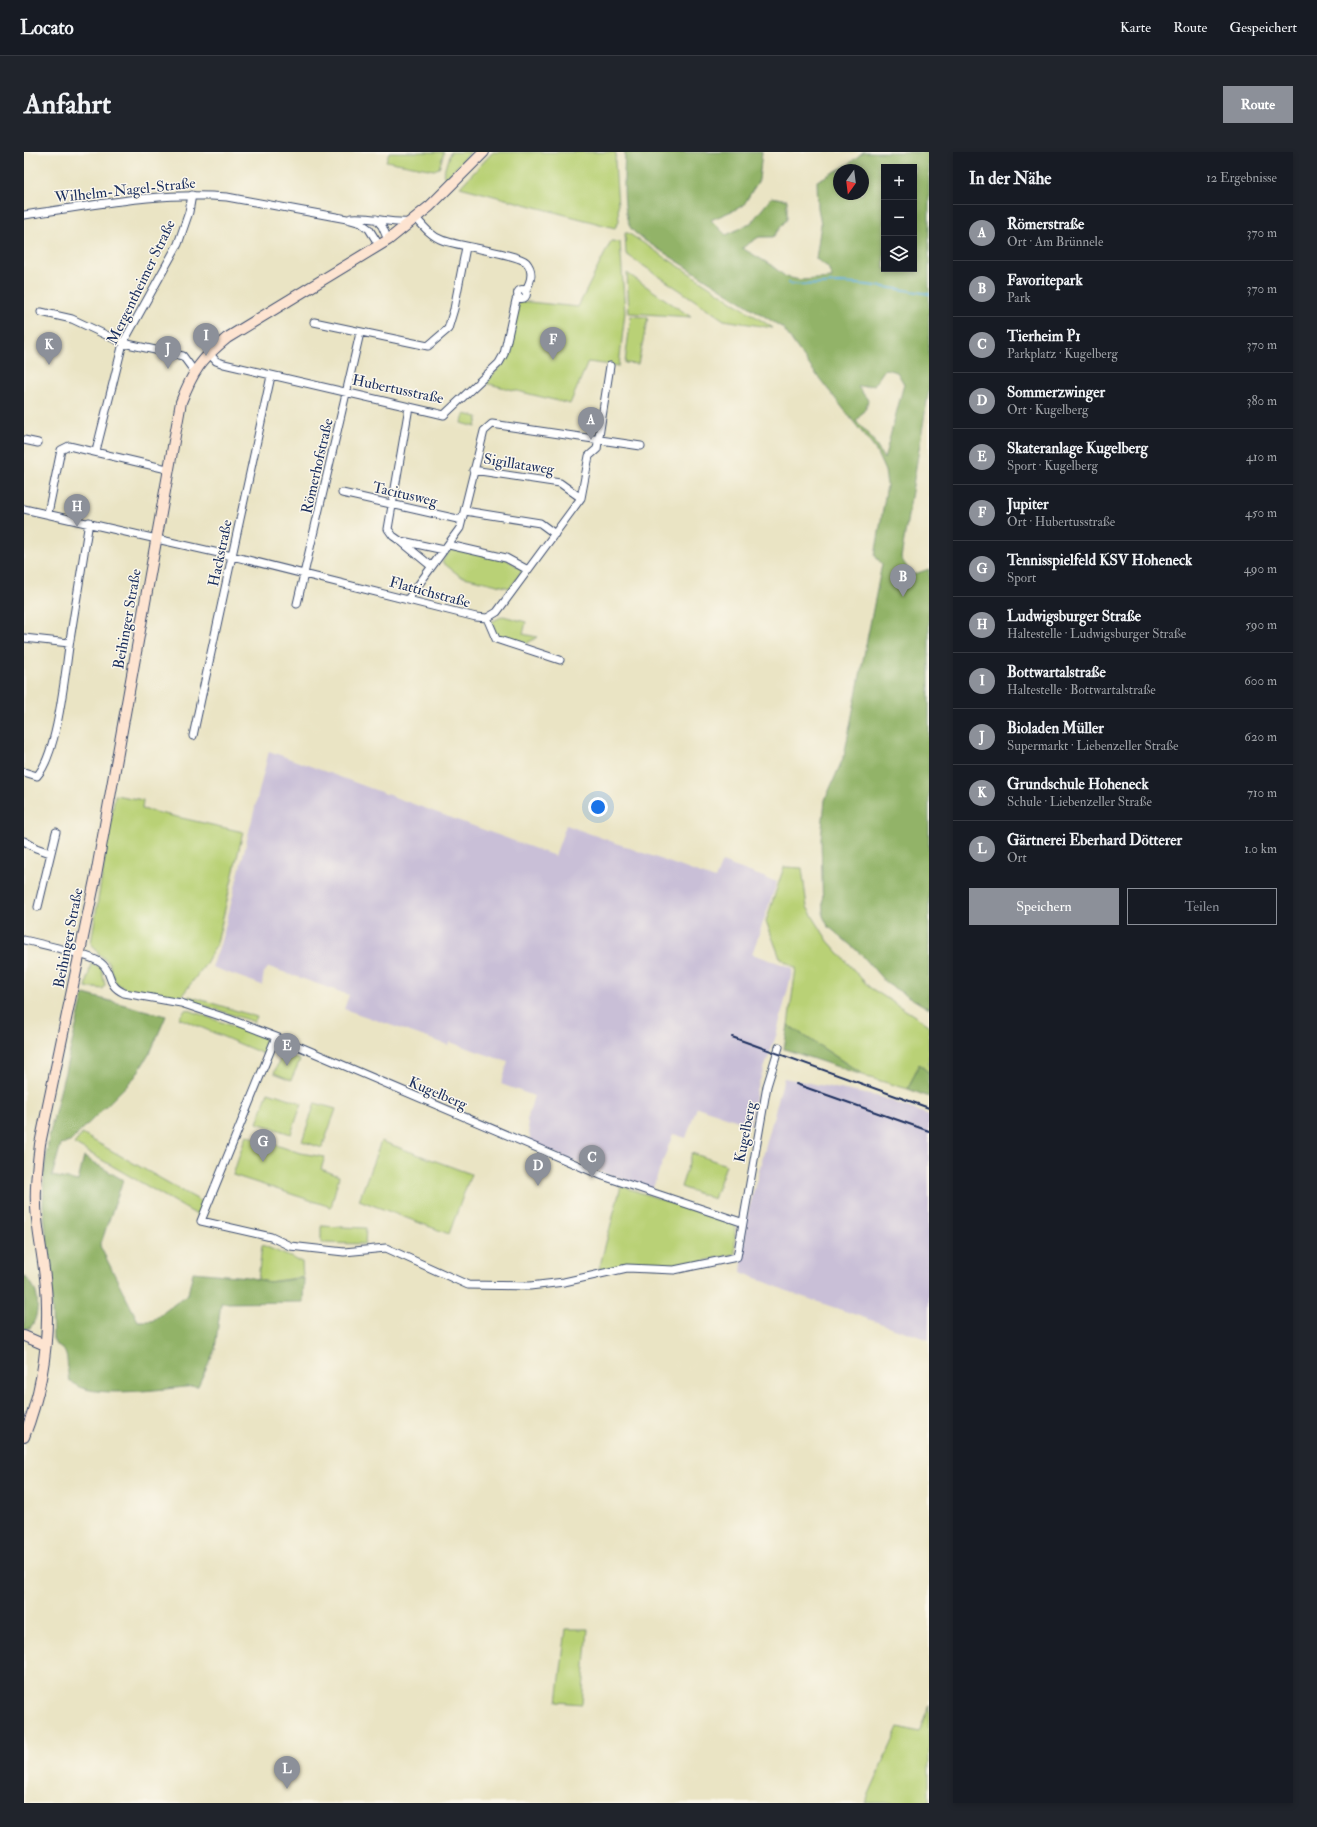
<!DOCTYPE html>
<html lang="de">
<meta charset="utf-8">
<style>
:root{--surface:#171b24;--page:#20242c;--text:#f1f3f6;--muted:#9ea1a6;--line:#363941;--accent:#8c9099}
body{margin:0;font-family:"IM FELL Double Pica",serif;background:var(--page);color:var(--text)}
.controls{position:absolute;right:12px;top:12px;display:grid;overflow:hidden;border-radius:0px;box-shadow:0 2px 6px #0003}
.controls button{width:36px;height:36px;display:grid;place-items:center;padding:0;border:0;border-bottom:1px solid var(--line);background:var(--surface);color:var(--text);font:20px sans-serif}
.compass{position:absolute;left:809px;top:12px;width:36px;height:36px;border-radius:50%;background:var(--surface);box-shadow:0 2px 6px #0003;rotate:194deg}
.you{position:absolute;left:574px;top:655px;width:14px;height:14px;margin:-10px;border:3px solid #fff;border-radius:50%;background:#1a73e8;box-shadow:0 0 0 6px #1a73e833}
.badge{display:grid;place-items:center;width:26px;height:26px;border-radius:50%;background:var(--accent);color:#fff;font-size:13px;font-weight:700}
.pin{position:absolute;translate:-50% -33px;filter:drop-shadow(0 1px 2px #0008)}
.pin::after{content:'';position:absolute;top:21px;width:14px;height:12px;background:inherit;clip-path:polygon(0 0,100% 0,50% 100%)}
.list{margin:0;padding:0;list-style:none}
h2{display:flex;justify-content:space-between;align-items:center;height:52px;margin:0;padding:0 16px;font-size:17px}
h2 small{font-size:13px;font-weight:400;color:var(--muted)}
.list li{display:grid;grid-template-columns:26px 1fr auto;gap:12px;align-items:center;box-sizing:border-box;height:56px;padding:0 16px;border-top:1px solid var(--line)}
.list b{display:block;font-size:15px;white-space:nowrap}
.list p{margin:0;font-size:13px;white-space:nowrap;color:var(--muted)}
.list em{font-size:13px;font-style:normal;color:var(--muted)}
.actions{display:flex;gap:8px;padding:12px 16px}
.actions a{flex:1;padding:9px 0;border:1px solid var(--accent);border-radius:0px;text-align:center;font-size:14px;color:var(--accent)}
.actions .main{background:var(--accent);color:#fff}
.icon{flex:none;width:22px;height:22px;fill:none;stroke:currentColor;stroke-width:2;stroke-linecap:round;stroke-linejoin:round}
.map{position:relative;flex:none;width:905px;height:1651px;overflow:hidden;border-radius:0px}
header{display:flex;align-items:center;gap:24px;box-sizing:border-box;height:56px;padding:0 20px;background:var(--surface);border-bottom:1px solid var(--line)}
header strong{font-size:19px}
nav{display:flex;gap:22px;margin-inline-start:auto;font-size:14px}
.intro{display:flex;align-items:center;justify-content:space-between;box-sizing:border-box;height:96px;padding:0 24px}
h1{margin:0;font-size:28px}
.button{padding:10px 18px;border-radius:0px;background:var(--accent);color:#fff;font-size:14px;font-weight:700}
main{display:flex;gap:24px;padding:0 24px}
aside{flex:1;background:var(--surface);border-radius:0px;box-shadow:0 2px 6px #0003}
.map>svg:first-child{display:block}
</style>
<header>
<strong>Locato</strong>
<nav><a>Karte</a><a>Route</a><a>Gespeichert</a></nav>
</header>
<div class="intro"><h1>Anfahrt</h1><a class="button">Route</a></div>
<main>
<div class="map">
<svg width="905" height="1651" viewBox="0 0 905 1651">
<rect width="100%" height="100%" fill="#fbf7ec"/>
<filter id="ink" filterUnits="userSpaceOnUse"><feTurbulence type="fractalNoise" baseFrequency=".025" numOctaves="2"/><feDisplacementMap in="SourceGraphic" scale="8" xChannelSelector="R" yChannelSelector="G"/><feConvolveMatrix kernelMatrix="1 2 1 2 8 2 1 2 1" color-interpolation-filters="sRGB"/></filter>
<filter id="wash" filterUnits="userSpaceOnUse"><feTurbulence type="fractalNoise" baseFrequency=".012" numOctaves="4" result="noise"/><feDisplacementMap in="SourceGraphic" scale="16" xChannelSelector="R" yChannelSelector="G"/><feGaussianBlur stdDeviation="0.9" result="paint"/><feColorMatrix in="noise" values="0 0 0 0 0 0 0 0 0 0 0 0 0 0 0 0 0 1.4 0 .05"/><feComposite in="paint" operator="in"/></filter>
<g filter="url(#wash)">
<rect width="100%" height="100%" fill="#eae4c4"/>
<path fill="#c9bfd7" d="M245,599l286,105 11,-31 149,54 7,-17 55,20 -25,72 41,14 -17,68 -20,55 -6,34 -53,-18 -11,31 -13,-4 -21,56 -65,-23 -56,-24 -4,-23 7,-24 -33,-12 7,-22 -58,-20 -2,3 -104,-36 5,-14 -80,-28 -5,5 -2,13 -50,-18 11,-31z
M760,926l97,19 48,18v225l-137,-47 -51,-21 6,-56z"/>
<path fill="#b9d176" stroke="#6a806a" d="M365,0h55l-5,16 -5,2 -48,-9z
M426,0h21l-25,26 -3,-3z
M469,0h123l-1,10 4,59 -4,7 -155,-41z
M601,81h3l145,95 -49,-8 -98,-66z
M587,89l9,1 5,70 -6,54 -31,-4 -18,42 -85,-21 20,-21 5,-11 9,-50 59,6z
M603,121l64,44 -62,-4z
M607,164l17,1 -10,47 -13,-1z
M440,262l14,3 -2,10 -14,-4z
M428,396l54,11 17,11 -13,18 -50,-12 -18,-14z
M479,464l23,6 -3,12 14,3 -14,9 -26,-11 -6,-13z
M91,643l28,5 -1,9 101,23 -26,111 -12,22 -25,33 -53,-8 -11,-7 -7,-20 -10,-9 -8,-11z
M760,715l18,1 5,39 21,34 41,46 60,38v48l-10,-9 -11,25 -41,-12 -79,-52 8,-57 -16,-10 -14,-37z
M67,811l10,4 4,18 -2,4 -17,-2z
M165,844l68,21 -3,5 -66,-22z
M162,857l84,31 -4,15 -87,-37z
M259,900l17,8 -9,20 -17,-7z
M244,940l34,11 -11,31 -34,-11z
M291,951l21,6 -14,39 -20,-7z
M58,982l122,69 -5,13 -125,-72z
M222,983l54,18 25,4 -4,12 18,7 -8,31 -98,-32z
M357,989l90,33 -22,60 -90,-34z
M668,1001l34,12 -12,34 -33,-12z
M597,1034l114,38v30l-50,11 -20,2 -27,-3 -39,5z
M297,1074l45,2 -1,16 -44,-1z
M238,1093l40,17 1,15 -35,5 -10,-2z
M542,1477h22l-6,75 -25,-2z
M905,1553v98h-64l34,-76 20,5z"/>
<path fill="#92b367" stroke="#567162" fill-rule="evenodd" d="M601,0h137l-3,28 -16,26 -32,14 15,15 24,-11 22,-27 15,3v19l-14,18h-14l-17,11 29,17 15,12 14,3 32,-2 -4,-11 -12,-8 5,-35 -3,-16 -1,-27 32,-17 14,-12h66v237l-28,169 11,17 17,-6v440l-43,-26 -24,-28 -34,-29 -5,-10 -2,-78 4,-38 19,-44 38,-192 -7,-8 12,-71 -2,-14 -10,-22 -63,-80 -29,-41 -139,-88c-5,-4 -11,-8 -14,-13 -8,-15 -6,-58 -5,-75zM860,15h30v102h-30zM815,18h24v24h-24zM861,217l12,3 7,12 -20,75 -12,-21 -16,-17 10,-13 2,-8 -10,-13 16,-2z
M60,842l82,22 -15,35 -16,26 -65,65 -9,2 -9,32 26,5 6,-24 39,23 -23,66 38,75h14l36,-27 5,-22 54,5 22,5 35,-4 -1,24 -82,1 -6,46 -17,37c-29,2 -90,11 -116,2 -4,-1 -9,-5 -13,-7 -3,-13 2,-32 -13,-36l-3,-6 -2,-60 -8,-75 1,-32 5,-35z
M764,873l77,51 -81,-27z
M895,912l10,9v24l-21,-8z
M0,1123c3,4 8,8 10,13 6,11 4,31 -4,40l-6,1z"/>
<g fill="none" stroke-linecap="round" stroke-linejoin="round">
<path stroke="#60afda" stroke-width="2" d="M764,131c18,4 34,0 52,0 30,1 60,6 89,11"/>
</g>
</g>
<g filter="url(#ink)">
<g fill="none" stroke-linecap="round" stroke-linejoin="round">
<g stroke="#3a4a6d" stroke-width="9">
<path id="street" d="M0,63c67,-9 135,-24 203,-18l120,22 14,4 8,6 10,16
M327,66c20,-2 39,6 59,4
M392,66c7,8 15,18 26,22 16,6 75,14 84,22 8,9 5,20 -1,29
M352,67l6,7 6,14
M493.5 142a4.5 4.5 0 1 1 9 0a4.5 4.5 0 1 1-9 0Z
M17,160l31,7 51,24 60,13 11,15
M290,170l114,24 20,-17 6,-20 12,-62
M185,201l7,8 8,3 220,51 55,-52 5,-9 12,-54 2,-3
M385,255l-21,122 5,7 10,7 4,-1 37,8
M0,288l14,3
M72,299l27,-108 55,-99 11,-32 3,-17
M449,318l87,13 21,15
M318,341l120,27
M0,357l208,47 244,61 11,1 10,-6 84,-114 8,-42 8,-7 13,-83
M441,359l75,12 15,11
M24,361l13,-63 8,-4 98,23
M379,391l28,23
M425,393l57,13 22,12
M384,447l52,-71 24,-97 8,-7 149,22
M273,452l63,-271
M463,466l9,21 64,21
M0,486l45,5
M169,584l78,-360
M0,620l13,4c21,-23 28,-104 33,-136 6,-39 13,-79 19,-118
M0,689l12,7 14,5
M14,755l18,-75
M0,788c16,4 66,14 77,23 13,10 4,21 23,30l57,10 48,16 55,21 319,136 138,46
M252,885l-75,184 70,16 19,9 54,6 42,-4 82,37 62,1 34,-4 63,-14 47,2 63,-13 30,-171 12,-39"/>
</g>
<g stroke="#3a4a6d" stroke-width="12">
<path id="secondary" d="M0,1184l21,9
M0,1285c16,-41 24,-87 23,-131 0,-29 -7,-58 -10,-87 -3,-25 0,-50 3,-75l56,-269 85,-473c12,-31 20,-43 46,-64l161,-98 42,-34 54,-54"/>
</g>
<use href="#street" stroke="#fff" stroke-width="7"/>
<use href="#secondary" stroke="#fde4d1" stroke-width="10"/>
<path stroke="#1b2f5e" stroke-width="2" d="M708,885l197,71
M772,932l133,47"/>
</g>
</g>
<g text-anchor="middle" stroke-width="3" stroke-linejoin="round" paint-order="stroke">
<g font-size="15" fill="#1b2f5e" stroke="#fbf7ec">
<text transform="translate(101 38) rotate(-6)" y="5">Wilhelm-Nagel-Straße</text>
<text transform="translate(117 130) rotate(-64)" y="5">Mergentheimer Straße</text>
<text transform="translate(374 237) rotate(12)" y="5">Hubertusstraße</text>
<text transform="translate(495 312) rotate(9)" y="5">Sigillataweg</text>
<text transform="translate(293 314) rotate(-77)" y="5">Römerhofstraße</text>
<text transform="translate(381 342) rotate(13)" y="5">Tacitusweg</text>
<text transform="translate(196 401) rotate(-78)" y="5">Hackstraße</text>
<text transform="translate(406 440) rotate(15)" y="5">Flattichstraße</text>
<text transform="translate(103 467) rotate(-80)" y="5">Beihinger Straße</text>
<text transform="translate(44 786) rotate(-79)" y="5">Beihinger Straße</text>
<text transform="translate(414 941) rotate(23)" y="5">Kugelberg</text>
<text transform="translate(721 980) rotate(-79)" y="5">Kugelberg</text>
</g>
</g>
</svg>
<div class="controls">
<button>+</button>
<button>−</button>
<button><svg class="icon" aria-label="layers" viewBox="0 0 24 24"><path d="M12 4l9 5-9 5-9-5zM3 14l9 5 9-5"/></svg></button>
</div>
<svg class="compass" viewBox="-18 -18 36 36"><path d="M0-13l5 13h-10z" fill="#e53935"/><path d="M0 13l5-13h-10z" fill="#9ea1a6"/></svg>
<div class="you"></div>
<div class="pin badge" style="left:567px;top:288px">A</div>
<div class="pin badge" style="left:879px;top:445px">B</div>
<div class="pin badge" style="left:568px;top:1026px">C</div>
<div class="pin badge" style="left:514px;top:1034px">D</div>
<div class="pin badge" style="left:263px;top:914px">E</div>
<div class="pin badge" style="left:529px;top:208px">F</div>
<div class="pin badge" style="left:239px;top:1010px">G</div>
<div class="pin badge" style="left:53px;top:375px">H</div>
<div class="pin badge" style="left:182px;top:204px">I</div>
<div class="pin badge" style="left:144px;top:217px">J</div>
<div class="pin badge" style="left:25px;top:213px">K</div>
<div class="pin badge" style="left:263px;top:1637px">L</div>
</div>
<aside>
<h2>In der Nähe<small>12 Ergebnisse</small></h2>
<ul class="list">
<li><span class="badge">A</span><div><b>Römerstraße</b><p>Ort · Am Brünnele</p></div><em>370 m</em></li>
<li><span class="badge">B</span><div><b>Favoritepark</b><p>Park</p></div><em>370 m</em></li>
<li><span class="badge">C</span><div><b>Tierheim P1</b><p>Parkplatz · Kugelberg</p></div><em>370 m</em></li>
<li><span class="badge">D</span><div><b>Sommerzwinger</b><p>Ort · Kugelberg</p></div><em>380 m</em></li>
<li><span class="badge">E</span><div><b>Skateranlage Kugelberg</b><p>Sport · Kugelberg</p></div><em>410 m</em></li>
<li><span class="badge">F</span><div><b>Jupiter</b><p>Ort · Hubertusstraße</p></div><em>450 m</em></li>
<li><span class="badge">G</span><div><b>Tennisspielfeld KSV Hoheneck</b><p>Sport</p></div><em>490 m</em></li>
<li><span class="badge">H</span><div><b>Ludwigsburger Straße</b><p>Haltestelle · Ludwigsburger Straße</p></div><em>590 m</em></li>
<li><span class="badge">I</span><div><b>Bottwartalstraße</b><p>Haltestelle · Bottwartalstraße</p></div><em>600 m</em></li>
<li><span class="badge">J</span><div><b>Bioladen Müller</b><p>Supermarkt · Liebenzeller Straße</p></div><em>620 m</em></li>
<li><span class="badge">K</span><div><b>Grundschule Hoheneck</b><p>Schule · Liebenzeller Straße</p></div><em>710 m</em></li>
<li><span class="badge">L</span><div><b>Gärtnerei Eberhard Dötterer</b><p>Ort</p></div><em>1.0 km</em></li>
</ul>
<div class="actions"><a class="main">Speichern</a><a>Teilen</a></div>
</aside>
</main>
